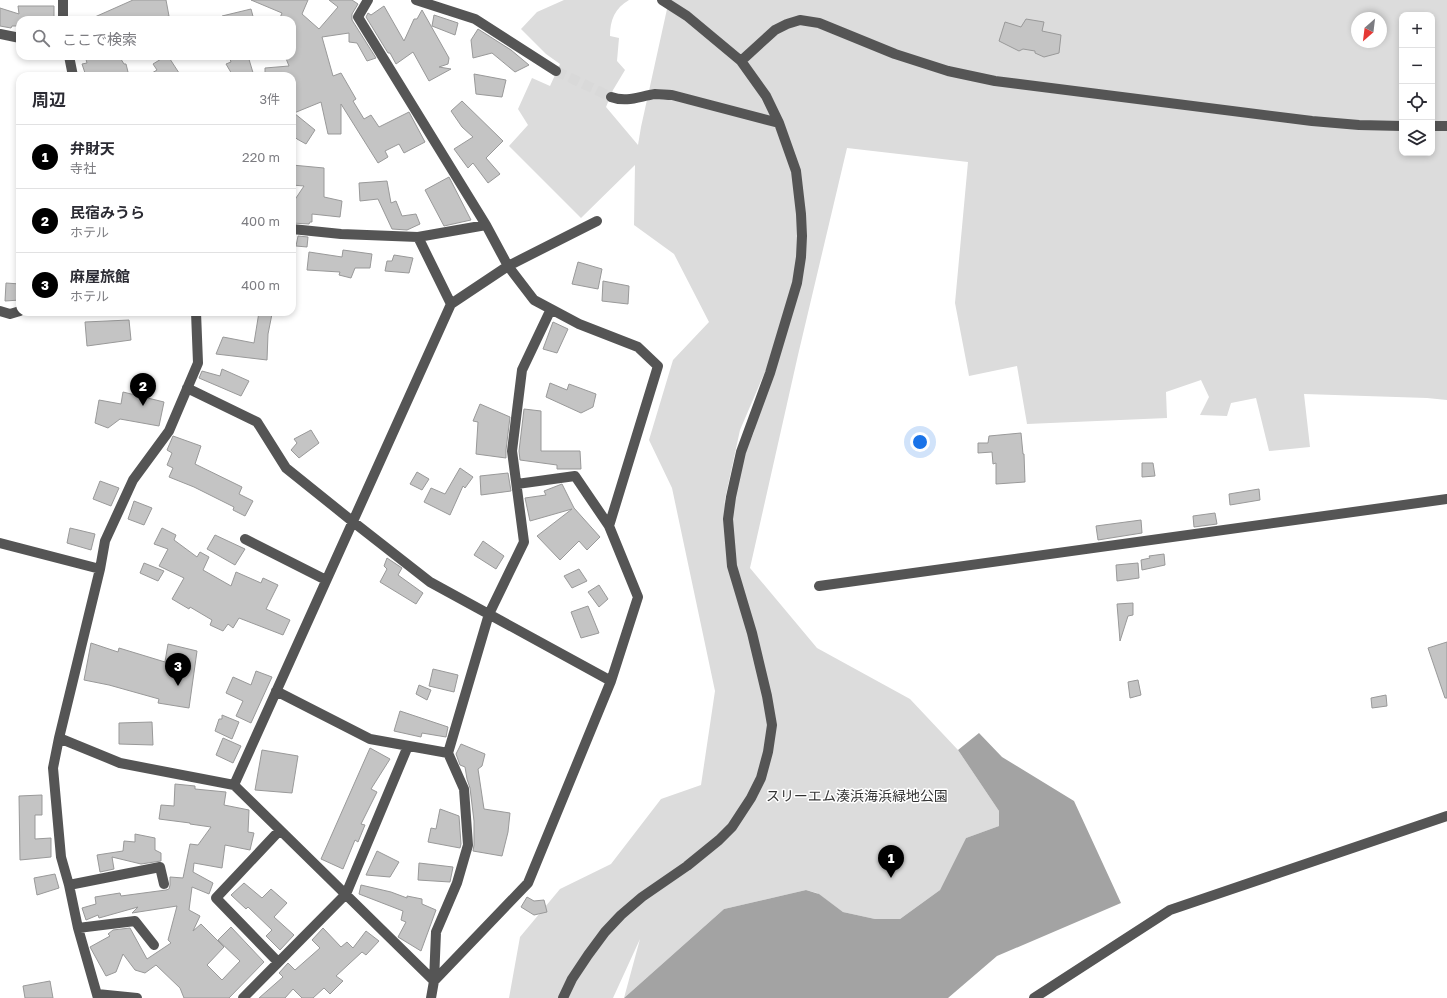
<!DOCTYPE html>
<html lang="ja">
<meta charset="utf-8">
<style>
:root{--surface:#fff;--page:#f2f2f3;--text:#2b2b33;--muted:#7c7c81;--line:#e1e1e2;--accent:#000}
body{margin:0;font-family:"Golos Text","Noto Sans JP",sans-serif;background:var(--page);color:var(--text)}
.controls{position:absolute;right:12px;top:12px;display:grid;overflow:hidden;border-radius:8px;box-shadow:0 2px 6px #0003}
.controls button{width:36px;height:36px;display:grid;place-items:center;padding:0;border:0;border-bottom:1px solid var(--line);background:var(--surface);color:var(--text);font:20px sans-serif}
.compass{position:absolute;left:1351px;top:12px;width:36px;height:36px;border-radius:50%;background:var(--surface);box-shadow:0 2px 6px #0003;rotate:208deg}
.you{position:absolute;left:920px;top:442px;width:14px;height:14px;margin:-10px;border:3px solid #fff;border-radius:50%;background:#1a73e8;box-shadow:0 0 0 6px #1a73e833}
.badge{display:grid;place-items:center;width:26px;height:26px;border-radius:50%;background:var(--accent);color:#fff;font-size:13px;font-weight:700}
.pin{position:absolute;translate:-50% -33px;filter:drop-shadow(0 1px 2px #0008)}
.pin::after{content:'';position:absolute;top:21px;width:14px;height:12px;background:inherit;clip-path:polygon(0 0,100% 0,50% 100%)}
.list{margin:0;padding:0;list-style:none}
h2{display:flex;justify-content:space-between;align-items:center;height:52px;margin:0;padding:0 16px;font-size:17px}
h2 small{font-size:13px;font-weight:400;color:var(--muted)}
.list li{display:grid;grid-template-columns:26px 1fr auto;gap:12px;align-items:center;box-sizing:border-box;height:64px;padding:0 16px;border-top:1px solid var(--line)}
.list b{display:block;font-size:15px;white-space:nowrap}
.list p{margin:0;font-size:13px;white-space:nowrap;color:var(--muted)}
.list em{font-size:13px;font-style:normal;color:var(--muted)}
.icon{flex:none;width:22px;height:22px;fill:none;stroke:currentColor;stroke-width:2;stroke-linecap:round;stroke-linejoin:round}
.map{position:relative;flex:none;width:1447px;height:998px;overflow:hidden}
.search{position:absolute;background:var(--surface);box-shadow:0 2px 6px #0003;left:16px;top:16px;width:280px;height:44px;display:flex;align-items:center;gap:10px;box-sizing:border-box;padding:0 14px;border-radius:12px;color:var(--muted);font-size:15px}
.panel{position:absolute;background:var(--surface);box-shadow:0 2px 6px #0003;left:16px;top:72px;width:280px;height:244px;border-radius:12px}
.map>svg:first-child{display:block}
</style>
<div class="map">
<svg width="1447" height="998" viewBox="0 0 1447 998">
<rect width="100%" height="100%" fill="#fff"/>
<path fill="#dcdcdc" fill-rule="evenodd" d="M564,0h65c-14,8 -19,20 -19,36l9,2 -2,23 8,9 -12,20 -7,17 32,38 3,-18 28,-127h778v400l-20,-2 -123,-4 6,53 -41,4 -13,-53 -25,5 -4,13 -27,-1 9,-18 -8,-17 -35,12 1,26 -140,6 -10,-58 -48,10 -14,-73 13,-141 -121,-14 -49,207 -48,213 67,80 93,51 48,51 41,61v15l-33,12 -26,52 -40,29h-25l-32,-7 -26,-19 -11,-3 -82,19 -100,89 16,-59 -27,59h-104l11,-61 40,-48 51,-25 50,-65 40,-14 14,-94 -43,-203 -23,-48 24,-80 36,-38 -35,-68 -40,-29 1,-60 -54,53 -72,-72 19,-21 -10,-16 14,-31 18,8 10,-22 -14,-10 -25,-25 16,-17zM1402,15h30v138h-30zM1357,18h24v24h-24zM770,360l-16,72 -30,72 16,-74z"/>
<path fill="#a3a3a3" d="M979,733l23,24 72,44 47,102 -124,53 -49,42h-324l100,-89 82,-19 13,4 24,18 32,7h25l40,-29 26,-52 33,-12v-15l-41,-61z"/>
<path fill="#c4c4c4" stroke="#999" d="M133,0h33l3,16 -16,4h-65z
M251,0h57l-6,14 17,15 19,-22 -9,-7h23l6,4 -6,10v6l24,38 -9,3 -10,-18 -8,-1v-9l-27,4 11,39 8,-3 15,26 -3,2 11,18 7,-4 8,12 30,-15 16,30 -21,11 -5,-9 -14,7 3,6 -10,6 -37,-59v30h-13l-7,-32 -27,11 21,17 -9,14 -9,-5 -5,-5v-58h-27v-8l24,-2 -4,-10h7v-36h-13l3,-7z
M18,6h36v14h-34v6h-8l-1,2 -11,-2v-18l19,6z
M384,6l20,35 10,-22h3l5,-9 27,48 -1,6 -9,3 12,2 -22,12 -16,-29 -17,12 -6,-11h-2l-22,-36 2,-4 3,2z
M251,9l3,11h-31l-1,-4z
M434,15l24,8 -3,12 -23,-9z
M1026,19l18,3 -2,9 19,4 -2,18 -15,4 -9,-4v-2l-12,-2 -4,2 -20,-10 6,-19 16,5z
M478,29l33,21 18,15 -14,7 -23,-19 -19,5 -2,-18z
M85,56h34l5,8h2l3,12h-33l-1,-3 -9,3 -4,-12 5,-1z
M166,56h2l13,20h-34l10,-6 -4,-6z
M229,56h19l6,20h-21l-7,-12 5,-2z
M474,74l32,6 -4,17 -26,-3z
M462,101l41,40 -17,17 14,16 -12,9 -15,-20 -5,5 -14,-19 19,-12 -11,-10 -11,-16z
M292,165l32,3v29l18,4 -2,16 -28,-3v8h-2l-1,2 -17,-1v-19l12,-18 -12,-1z
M449,177l22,43 -27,6 -19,-36z
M387,181l4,22 5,-2 6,15 14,-2 4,10 -13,6 -15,-1 -14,-30 -18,2 -1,-18z
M298,236l10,1 -1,10 -11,-1z
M343,250l29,4 -2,14h-15l-4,10 -12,-3 1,-3 -33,-2 2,-18 33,5z
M394,255l19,3 -4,15 -24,-2 2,-10h5z
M578,262l24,7 -4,20 -26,-5z
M603,281l26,5 -1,18 -26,-3z
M6,283l14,1v16l-15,1z
M259,312l13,2 -4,20 -1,26 -51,-6 7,-17 31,6z
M129,320l2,20 -44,6 -2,-24z
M553,322l15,7 -11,24 -14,-4z
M222,369l27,12 -8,15 -42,-18 3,-7 18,5z
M550,383l17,7 2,-6 27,10 -3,13 -12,6 -35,-16z
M123,392l41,10 -5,24 -39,-7 -12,9 -13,-5 4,-23 22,4z
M480,404l30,13 -4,33v8l-30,-4 2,-32 -5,-1z
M524,409l17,2v40h39l1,18h-24v-4l-37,-5 -1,-9z
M311,430l8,13 -20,15 -8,-8 6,-7 -3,-4z
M1021,433l2,21h1l1,28 -29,2v-21l-3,1 -1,-12 -14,1v-10h10l1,-7z
M173,436l28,10 -6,18 47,23 -3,7 14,7 -8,15 -12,-6 1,-3 -40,-20 -25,-10 4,-9 -6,-3 5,-12 -5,-3z
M1142,463h11l2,13 -13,1z
M460,468l13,9 -8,11 -2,-2 -13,29 -26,-13 7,-14 14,6z
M417,472l12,7 -7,11 -12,-6z
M508,473l3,18 -30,4 -1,-19z
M100,481l19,7 -8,18 -18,-7z
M562,484l12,24 26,29 -13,13 -8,-9 -19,19 -23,-24 35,-27 -42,12 -5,-23 21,-3 -2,-4z
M1259,489l1,11 -30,5 -1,-11z
M134,501l18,7 -8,17 -16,-6z
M1215,513l2,11 -23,3 -1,-11z
M1141,520l1,13 -44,7 -2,-14z
M70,528l25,6 -4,16 -24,-7z
M162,528l14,7 -2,5 23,17 3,-5 9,5 -6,13 28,16 5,-14 25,11 2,-5 15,7 -12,24 24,11 -7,15 -44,-17 -6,10 -5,-4 -5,7 -13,-6 2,-5 -22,-13 -1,2 -17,-10 12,-21 -25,-12 9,-17 -14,-5z
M215,535l30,14 -10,16 -28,-16z
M483,541l21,15 -8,13 -22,-14z
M1164,554l1,11 -23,5 -1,-10 9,-2 -1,-2z
M387,558l15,10 -4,7 25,18 -7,11 -36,-22 7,-13 -3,-3z
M144,563l20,8 -6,10 -18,-8z
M1138,563l1,15 -22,3 -1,-16z
M579,569l8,12 -15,7 -8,-12z
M599,585l9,14 -9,8 -11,-15z
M1133,603v12l-5,1 -8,25 -3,-37z
M588,606l11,27 -18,5 -10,-26z
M1447,642v56h-2l-17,-50z
M91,643l27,9 1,-4 46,14 3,-18 29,7 -8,57 -31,-5 1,-4 -50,-14 -25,-5z
M433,669l25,6 -4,17 -25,-6z
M256,671l16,6 -21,46 -15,-7 7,-15 -17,-8 7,-16 18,8z
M1138,680l3,15 -11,3 -2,-16z
M419,685l12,5 -4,10 -11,-6z
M1386,695l1,11 -15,2 -1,-10z
M400,711l48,16 -2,10 -24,-4 -1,4 -27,-6z
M222,715l17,7 -7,17 -17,-8 4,-12h3z
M152,722l1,23 -34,-1v-21z
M223,738l18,8 -8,17 -17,-8z
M461,744l24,10 -3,12 -4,3 6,40 26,4 -2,19 -6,24 -29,-5 1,-6v-24l-4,-33 -3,-9 -2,-12 -5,-2 -4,-11z
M370,748l20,11 -19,30 6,3 -16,32 4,1 -7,17 -3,-2 -12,29 -22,-10z
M262,750l36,6 -6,37 -37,-3z
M175,784l20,2v3l31,3 -2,13 25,5 -1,22 6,1 -4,17 -25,-5 -3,23 -28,-5 -1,9 20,11 -4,11 -17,-7 -3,23 11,6 -7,15 8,-7 23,23 -17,18 15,15 18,-19 -22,-21 13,-13 33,35 -35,36h-45l-4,-10 -24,-23 -11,8 -10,-3 -12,-16 -7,18 -10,4 -16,-29 20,-11 -2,-2 5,-4 17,-2 17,31 24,-16 -3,-3 9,-34 -45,7 6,-6 -39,11 -1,-3 -12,5 -4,-12 14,-4 -1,-7 25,-4 1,3 45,-6 3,-1 1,-4v-8l13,1 7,-34 8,1 13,-18 -21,-3v-1l-31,-4 2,-14 13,1z
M42,795v20h-7v24l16,-1v19l-31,3 -1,-64z
M440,809l19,7 2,28 -1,4 -32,-6 3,-14 5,1z
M135,834l20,4v12l6,3v8l-20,3 -29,-7 2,12 -14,3 -3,-17 26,-4 1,-10 11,1z
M377,851l22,11 -9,15 -24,-2z
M419,863l34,4 -3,15 -32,-2z
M55,874l4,14 -22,7 -3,-17z
M244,883l18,15 9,-9 16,14 -13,14 20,18 -14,15 -14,-14 6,-6 -24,-23 -2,2 -15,-14z
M361,885l30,7 16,6v-2l15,3v5l14,6 -15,41 -23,-14 8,-15 -5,-2 2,-9 -44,-17z
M527,897l7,4 10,-1 3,12 -13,3 -13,-8z
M323,928l18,19 6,-5 6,6 13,-17 13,10 -13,14 -4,-3 -26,24 7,5 -13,13 -6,-6 -11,10h-11l-9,-9 -8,9h-26l24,-21 -4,-4 9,-10 7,7 25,-22 -8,-8z
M50,981l3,17h-28l-2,-12z"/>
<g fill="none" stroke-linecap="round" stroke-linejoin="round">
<path stroke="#d9d9d9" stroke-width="10" stroke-dasharray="10 5" stroke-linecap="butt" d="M556,71l55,26"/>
<path stroke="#555" stroke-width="10" d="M63,0v20
M368,0l-10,17 128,208 22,41 26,34 45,24 59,23 20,19 -49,160 29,71 -27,84 -83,202 -94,98
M416,0l59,19 81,52
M0,34l20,4
M69,56l4,20
M741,61l34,-31 12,-6 13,-4 19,3 76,31 53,17 47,10 317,40 47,4 43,1
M611,97c16,6 29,-1 44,-3 6,0 11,1 17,1l107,28
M1432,126h15
M292,229l49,5 77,3 68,-12
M418,237l33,67
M0,311l10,3 10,-3
M187,388l70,34 29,46 66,53 78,61 181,99
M517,484l58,-8 34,50
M245,539l81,41
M0,543l100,26
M819,586l628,-87
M276,691l94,48 78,14
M59,738l61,25 114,22 200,196
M234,785l217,-481 57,-38 89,-45
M69,885l91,-18 4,17
M78,928l57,-7 19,24
M278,962l-62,-64 64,-68
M97,994l40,4
M98,998l-20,-70 -9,-43 -8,-28 -8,-89 6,-30 41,-169 5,-28 28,-61 36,-49 29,-68 -2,-51
M243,998l103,-104 62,-148
M431,998l3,-17 2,-49 21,-49 11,-38 -4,-56 -16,-36 41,-139 35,-72 -12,-91 10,-81 29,-61
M563,998l9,-19 16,-24 17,-23 16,-17 21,-18 45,-31 32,-26 13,-13 19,-29 10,-20 7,-26 4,-27 -5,-29 -15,-63 -20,-67 -4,-47 3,-22 10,-45 29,-79 27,-90 4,-26 1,-21 -1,-22 -5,-43 -17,-48 -13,-27 -25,-35 -54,-45 -25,-16
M1034,998l136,-88 277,-94"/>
</g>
<g text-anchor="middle" stroke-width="3" stroke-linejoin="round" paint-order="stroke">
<g font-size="14" fill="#333" stroke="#fff">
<text x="857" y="801">スリーエム湊浜海浜緑地公園</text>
</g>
</g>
</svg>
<div class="controls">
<button>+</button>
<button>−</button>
<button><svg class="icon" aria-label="locate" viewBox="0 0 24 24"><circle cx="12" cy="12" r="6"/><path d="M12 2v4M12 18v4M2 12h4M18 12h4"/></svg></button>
<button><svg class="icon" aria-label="layers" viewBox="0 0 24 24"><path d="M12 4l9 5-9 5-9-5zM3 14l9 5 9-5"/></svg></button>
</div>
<svg class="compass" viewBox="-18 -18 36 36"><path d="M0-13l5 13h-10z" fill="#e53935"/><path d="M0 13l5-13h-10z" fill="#7c7c81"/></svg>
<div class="you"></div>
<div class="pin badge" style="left:891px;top:878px">1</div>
<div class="pin badge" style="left:143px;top:406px">2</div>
<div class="pin badge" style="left:178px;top:686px">3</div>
<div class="search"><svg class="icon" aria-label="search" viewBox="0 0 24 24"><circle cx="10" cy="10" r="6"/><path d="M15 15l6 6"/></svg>ここで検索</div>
<section class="panel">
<h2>周辺<small>3件</small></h2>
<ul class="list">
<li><span class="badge">1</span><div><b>弁財天</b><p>寺社</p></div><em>220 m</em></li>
<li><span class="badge">2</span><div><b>民宿みうら</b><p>ホテル</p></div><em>400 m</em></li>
<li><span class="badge">3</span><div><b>麻屋旅館</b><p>ホテル</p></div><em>400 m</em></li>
</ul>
</section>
</div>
